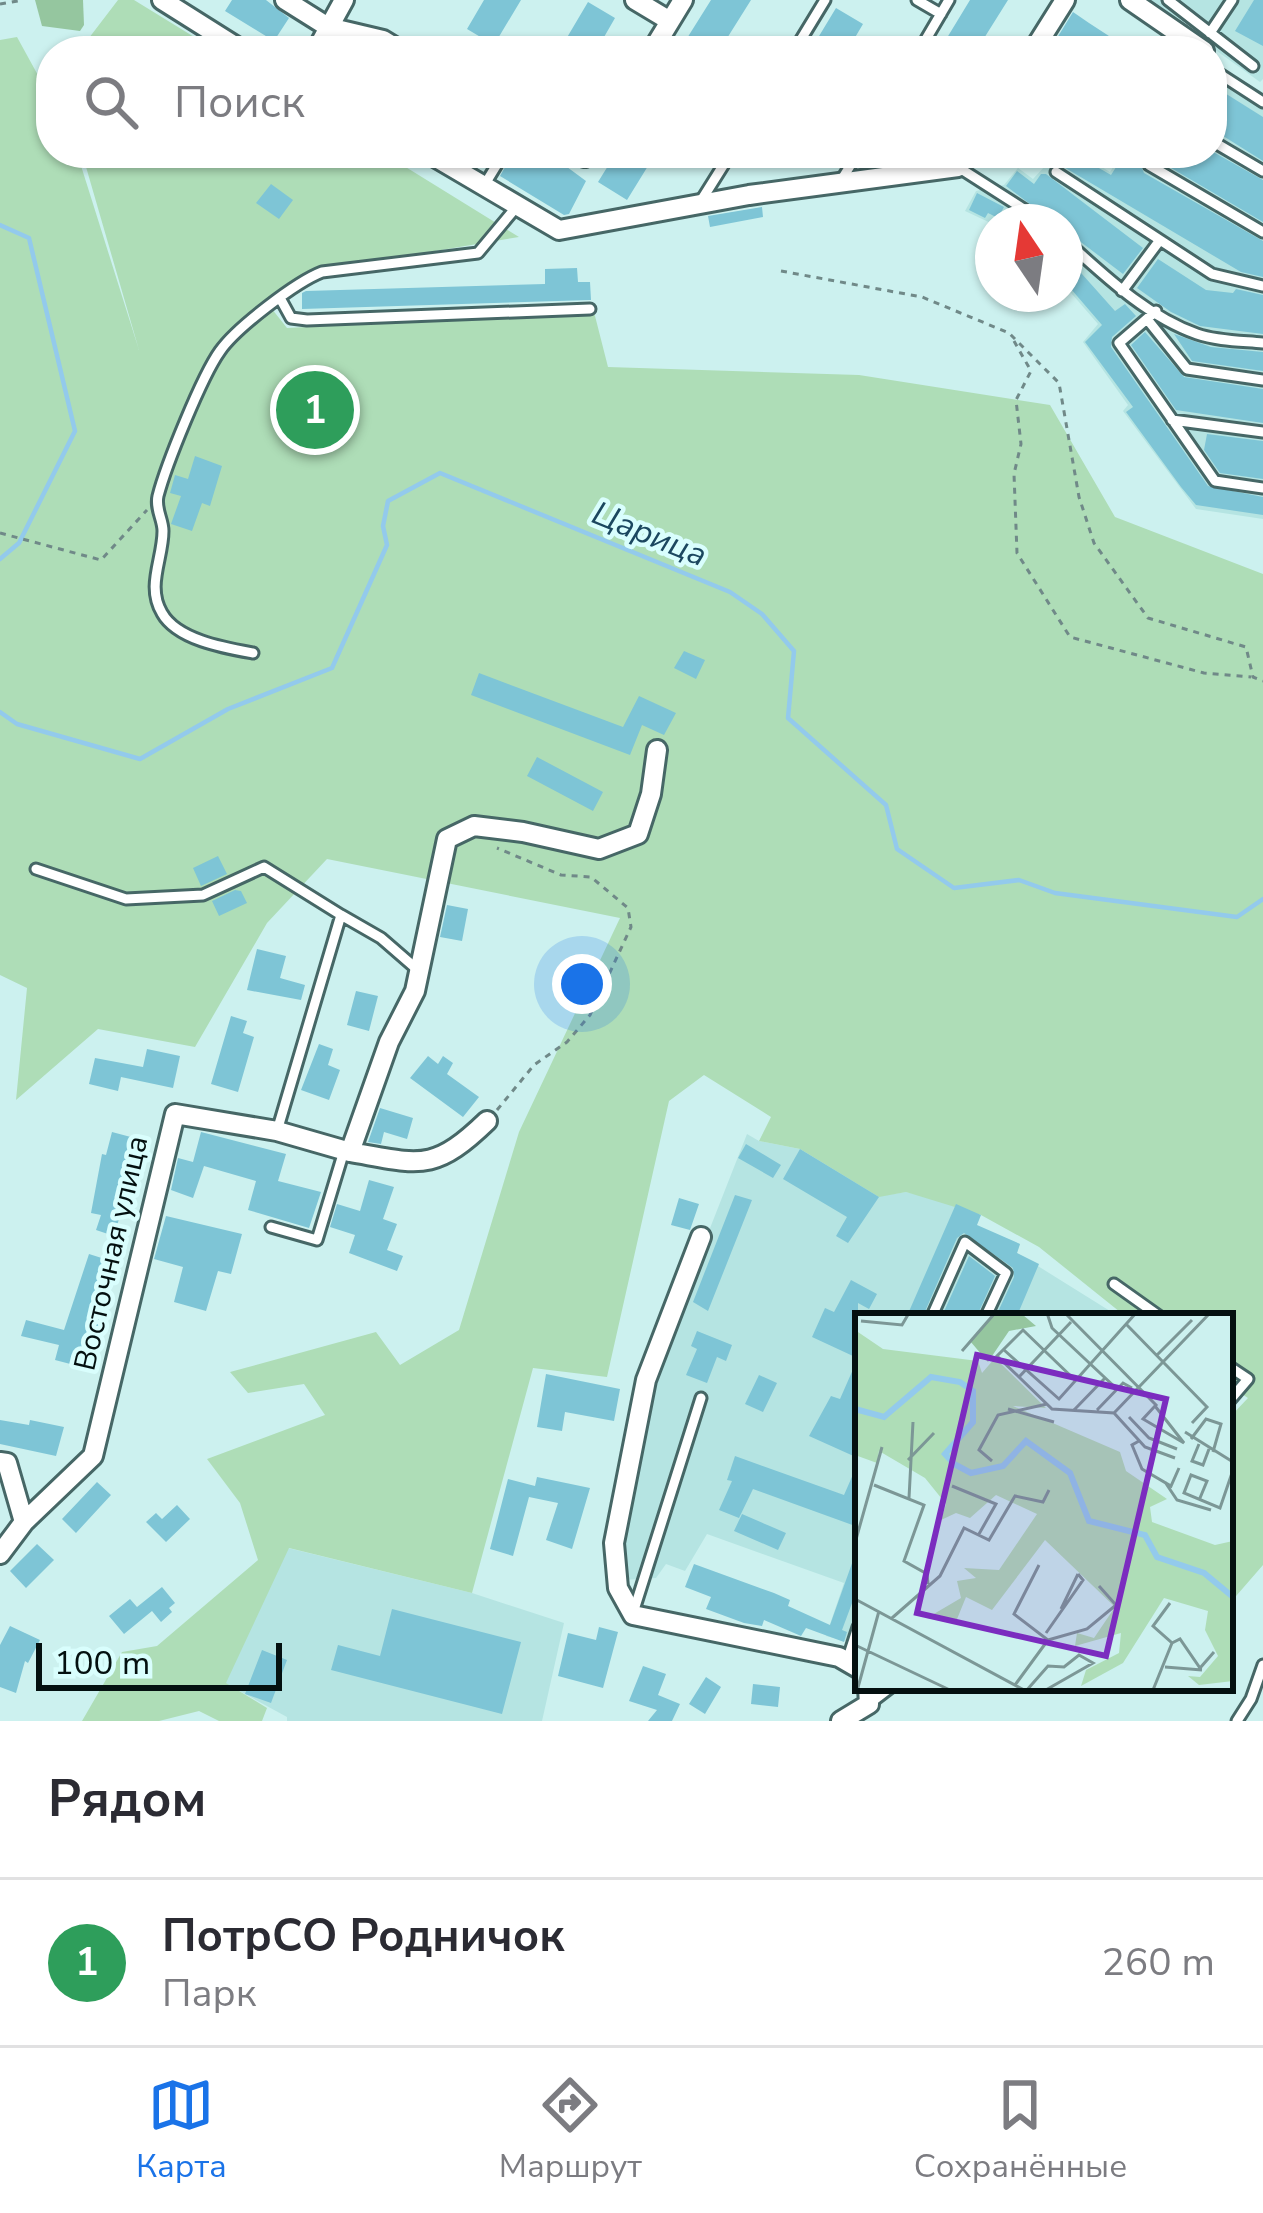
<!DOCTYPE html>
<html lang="ru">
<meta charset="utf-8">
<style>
:root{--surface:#fff;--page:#f2f2f3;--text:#2b2b33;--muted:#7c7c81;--line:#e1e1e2;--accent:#1a73e8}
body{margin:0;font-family:"Nunito Sans",sans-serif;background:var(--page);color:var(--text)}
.compass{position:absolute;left:975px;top:204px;width:108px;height:108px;border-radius:50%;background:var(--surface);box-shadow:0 3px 9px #0004;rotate:347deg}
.scale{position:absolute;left:36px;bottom:30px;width:246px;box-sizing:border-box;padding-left:12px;border:6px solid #041010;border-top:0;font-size:33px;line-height:42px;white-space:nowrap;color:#041010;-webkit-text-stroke:9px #d9fefd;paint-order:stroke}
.you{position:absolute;left:582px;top:984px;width:42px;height:42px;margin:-30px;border:9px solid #fff;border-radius:50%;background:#1a73e8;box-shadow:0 0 0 18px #1a73e833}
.badge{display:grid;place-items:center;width:78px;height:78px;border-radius:50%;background:var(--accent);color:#fff;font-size:39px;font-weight:700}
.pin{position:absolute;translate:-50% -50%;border:6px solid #fff;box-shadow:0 3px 12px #0006}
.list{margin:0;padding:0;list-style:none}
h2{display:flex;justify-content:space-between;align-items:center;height:156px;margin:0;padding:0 48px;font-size:51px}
h2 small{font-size:39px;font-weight:400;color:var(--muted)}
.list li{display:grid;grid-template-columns:78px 1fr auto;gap:36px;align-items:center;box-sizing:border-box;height:168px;padding:0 48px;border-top:3px solid var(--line)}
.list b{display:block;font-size:45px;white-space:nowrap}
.list p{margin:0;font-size:39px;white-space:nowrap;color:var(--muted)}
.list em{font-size:39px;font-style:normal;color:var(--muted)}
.icon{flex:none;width:66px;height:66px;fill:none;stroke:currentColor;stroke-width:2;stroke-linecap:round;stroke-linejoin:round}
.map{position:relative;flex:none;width:1263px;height:1721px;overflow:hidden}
.search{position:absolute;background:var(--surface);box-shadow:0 3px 9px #0004;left:36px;right:36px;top:36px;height:132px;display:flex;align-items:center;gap:30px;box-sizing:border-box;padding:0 42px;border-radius:48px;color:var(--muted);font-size:45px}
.sheet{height:324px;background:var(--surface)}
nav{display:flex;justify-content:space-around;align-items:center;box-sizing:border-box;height:168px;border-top:3px solid var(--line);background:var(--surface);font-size:33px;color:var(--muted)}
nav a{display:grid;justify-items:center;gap:6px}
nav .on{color:var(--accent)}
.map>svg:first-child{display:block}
</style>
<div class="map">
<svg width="1263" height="1721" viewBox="0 0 1263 1721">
<rect width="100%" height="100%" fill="#ccf1ef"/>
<path fill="#b5e4e2" d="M1146,0h117v79l-3,3z
M1212,62l51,32v425l-67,-10 -73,-98 5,-6 -45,-63 15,-18 -33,-38v-64l-72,2 -28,-13 11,-20 28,-6 14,-17 15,11 24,-26h22l31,19 12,-19h90z
M747,1134l12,7 41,8 79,47 27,-4 50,12 21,22 43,18 -3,9 101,63h-260v328l-32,-8 18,-53 -137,-49 -22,37 -19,-7 -10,14 -34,2 -4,-40 32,-159z
M288,1548l184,45 92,30 -22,98h-255v-4l-62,-34z"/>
<path fill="#aeddb7" d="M118,0h16l83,51h-138z
M17,37l34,62v54h26l62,197 -57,-197h301l136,84 -215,36 -36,31 19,24 307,-16 14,55 251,8 191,30 65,112 148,57v991l-33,38v-186l18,-19 -18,-12v-70h-105l-86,-69 -58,-32 -75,-23 -27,5 -79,-48 -41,-8 12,-24 -67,-42 -35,26 -62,276 -74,-9 -61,225 -183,-45 -63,135 41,25 -5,13h-43l-20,-10 -40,10h-77l40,-69 35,-6 101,-86 -18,-57 -33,-44 118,-44 -21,-31 -56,9 -18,-21 146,-40 24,33 59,-35 60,-198 101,-214 -293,-59 -60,64 -72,124 -97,-18 -82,71 11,-112 -27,-13v-935z"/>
<path fill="#95c69f" d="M35,0h48l1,25 -4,6 -38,-5z"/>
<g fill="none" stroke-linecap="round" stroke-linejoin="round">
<path stroke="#93caec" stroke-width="4.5" d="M0,225l29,13 46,193 -56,112 -19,16
M0,712l17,12 123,35 88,-50 104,-41 55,-123 -4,-19 5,-25 52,-28 290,119 32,22 32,37 -6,67 98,87 11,44 57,39 65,-8 36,13 182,24 26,-18"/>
</g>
<path fill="#7ec5d6" d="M232,0h34l23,18 -15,23 -49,-30z
M484,0h37l-27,45 -27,-16z
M711,0h40l-32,51h-40z
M970,0h38l-32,51h-37z
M1254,0h9v46l-28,-15z
M588,2l27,16 -19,33h-37z
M836,8l27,16 -16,27h-37z
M1073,12l16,11 43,28h-83z
M1212,85l51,32v44l-51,-32z
M513,153h35l38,28 -17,33 -5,1 -64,-39z
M616,153h40l-29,47 -29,-18z
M1063,153h10l38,22 14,-22h21l-6,11 4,9 119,68v36l-22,-5 -184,-109z
M1165,153h50l48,27v42l-102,-60z
M1017,171l17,13 7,-10h5l97,74 -20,26 -58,-44v-8h-11l-48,-36z
M271,184l22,16 -14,19 -23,-16z
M977,193l27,14 -6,11 -10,-5 -3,5 -16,-8z
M762,207l1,10 -53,10 -2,-11z
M1065,255l50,56 10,-7 11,12 -24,21 -1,10 97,139 55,11v18l-67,-10 -15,-18 -55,-75 7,-5 -48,-65 17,-17 -37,-43z
M1158,259l48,31 27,3 3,-4 27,6v39l-63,-8 -29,-14 -34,-24z
M577,268l1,14h12l1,18 -289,9v-16l4,-2 239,-7v-15z
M1145,332l39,45 79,12v34l-87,-13 -45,-65z
M1174,334l37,13 52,5v19l-71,-10z
M1207,434l56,7v38l-43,-6 -16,-23z
M195,456l27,10 -12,40 -8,-3 -10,28 -21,-7 10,-28 -11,-3 5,-18 13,4z
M684,651l21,9 -9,19 -22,-11z
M479,673l144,54 16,-31 37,17 -12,22 -22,-10 -12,30 -159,-60z
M537,757l66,35 -10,19 -66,-35z
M218,856l9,18 -26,12 -8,-18z
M235,890l6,1 6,12 -28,13 -7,-15z
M447,905l21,4 -6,32 -22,-4z
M257,949l29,7 -6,22 25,7 -4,15 -54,-10z
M356,991l22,5 -9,35 -22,-6z
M231,1016l16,5 -4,12 11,4 -16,55 -27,-8z
M319,1044l14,5 -5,16 12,5 -11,30 -28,-10z
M147,1049l33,7 -7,32 -52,-11 -3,14 -29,-7 6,-26 48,9z
M428,1056l10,8 5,-8 10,7 -6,11 32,23 -16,20 -53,-39z
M380,1108l33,10 -6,21 -23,-7 -3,12 -13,-2z
M112,1132l30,8 -28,96 -18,-6 5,-15 -10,-2 11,-59 4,1z
M201,1132l85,22 -8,27 43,11 -12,36 -61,-18 8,-29 -52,-15 -11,32 -22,-8 7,-32 15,4z
M746,1144l35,21 -8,13 -35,-20z
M800,1149l79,48 -31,46 -12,-7 11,-19 -64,-38z
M369,1180l25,7 -11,32 14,5 -10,26 16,6 -6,15 -48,-18 6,-18 -25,-8 7,-23 23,7z
M735,1195l17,5 -44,111 -15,-9z
M679,1198l20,6 -9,26 -19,-5z
M956,1204l25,11 -4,10 43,19 -3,9 22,11 -22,52h-21l18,-39 -1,-9 -49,-35 -7,5 -34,78h-16z
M166,1216l76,18 -11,40 -13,-3 -12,40 -32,-9 9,-35 -29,-8z
M89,1254l19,6 -18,57 11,2 -9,35 -10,-2 -4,14 -23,-6 4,-15 -38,-9 5,-16 38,10z
M969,1256l26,20 -18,40h-35z
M851,1280l26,14 -8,15 -11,-6v42l-5,11 -41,-19 13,-29 9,4z
M697,1331l35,14 -6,16 -9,-4 -10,26 -21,-8 11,-26 -6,-3z
M858,1358v100l-49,-22 22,-40 9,3z
M546,1374l74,15 -6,32 -49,-9 -3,19 -25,-4z
M759,1375l18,8 -14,29 -18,-8z
M0,1420l29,5 1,-5 34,7 -8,29 -56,-12z
M735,1456l109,39 14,-32v64l-105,-38 -14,29 -20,-8 13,-29 -5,-1z
M537,1477l53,11 -18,61 -26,-9 12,-37 -29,-6 -16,59 -23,-7 18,-70 27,7z
M97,1482l14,13 -35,38 -14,-14z
M177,1505l13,14 -24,23 -20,-20 10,-9 6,6z
M742,1514l44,19 -8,17 -44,-19z
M37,1544l17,16 -28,28 -16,-17z
M856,1552l2,35 -16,43 5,2 -3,10 -38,-14 -5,8 -37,-16 -2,6 -18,-3 -38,-14 5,-12 -26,-10 9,-23 80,29 16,7 -2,6 42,19z
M162,1587l13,16 -6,5 3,4 -11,10 -9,-11 -28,23 -15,-18 21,-17 7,8z
M392,1609l129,33 -19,72 -171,-44 7,-25 42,11z
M10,1626l30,14 -12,23 -3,-2 -9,32 -16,-6v-42z
M599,1627l19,5 -15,56 -45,-12 10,-43 28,7z
M262,1650l25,10 -16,43 -26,-9z
M643,1666l23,8 -8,21 22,9 -8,17h-24l9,-11 -28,-9z
M706,1677l15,10 -16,27 -16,-10z
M753,1684l27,3 -2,20 -27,-3z"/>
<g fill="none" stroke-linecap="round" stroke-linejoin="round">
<g stroke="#466766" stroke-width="15">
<path id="service" d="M917,0l24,14
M1168,0l85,66
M1210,33l22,-33
M794,51l31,-51
M919,51l30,-51
M1212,69l51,33
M1212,141l51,30
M1156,153l-7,12 114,67
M958,167l86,55
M1056,172l156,102 51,12
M842,179l16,-26
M485,184l19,-31
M699,204l32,-51
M1065,240c39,35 81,76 132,94 20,7 45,7 66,9
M1122,291l38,-51
M280,298l11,20 16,2 283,-11
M1156,311l-37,32 96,138 48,7
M1147,319l40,50 76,11
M1172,420l91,12
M253,653c-28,-5 -76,-13 -91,-40 -16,-27 1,-54 1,-82 0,-12 -8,-22 -5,-35 8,-31 44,-120 62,-145 16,-23 76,-69 102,-79l156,-19 40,-48
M36,869l90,30 77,-4 61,-28 77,48 -64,216
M341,915l40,23 38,33
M271,1227l46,13 27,-89
M1114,1284l45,32
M932,1316l33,-74 41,31 -20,43
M1230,1367l18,12 -18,21
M634,1610l67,-212
M846,1664l12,-37
M869,1704l21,-16
M1237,1721l14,-22 12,-34"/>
</g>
<g stroke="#466766" stroke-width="24">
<path id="minor" d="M162,0l81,51
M285,0l43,27 55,13 18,11
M635,0l35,21
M1130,0l74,51
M316,51l28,-51
M652,51l31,-51
M1033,51l32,-51
M428,153l131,77 190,-35 209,-28 9,-14
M573,153l12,4 3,-4
M350,1152c70,12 83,21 137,-31
M701,1237l-55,143 -32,163 4,45 15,27 206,42 19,11
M0,1462l7,1 17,59
M0,1554l24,-32 69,-66 82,-342 102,17 73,21 39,-110 26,-51 32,-152 27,-13 49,6 76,17 39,-15 13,-40 6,-44
M841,1721l28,-17 -1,-16"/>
</g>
<path stroke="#708988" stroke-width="3" stroke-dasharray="6 6" stroke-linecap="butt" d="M0,4l23,-4
M781,271l141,26 87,36 50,50 20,114 15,46 54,75 98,29 7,30 10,4
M1014,341l17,30 -15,29 5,44 -7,30 3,79 53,84 134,36 47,4
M0,533l101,27 46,-50
M497,1110l37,-45 33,-23 23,-27 41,-88 -3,-19 -37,-31 -30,-2 -64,-27"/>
<use href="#service" stroke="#fff" stroke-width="9"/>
<use href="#minor" stroke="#fff" stroke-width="18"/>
</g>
<g text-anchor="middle" stroke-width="9" stroke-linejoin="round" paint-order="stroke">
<g font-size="30" fill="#041010" stroke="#d9fefd">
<text transform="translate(111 1253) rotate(-77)" y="10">Восточная улица</text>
</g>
<g font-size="33" font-style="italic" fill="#1b475f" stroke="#d9fefd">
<text transform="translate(650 533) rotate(22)" y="12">Царица</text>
</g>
</g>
<g transform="translate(855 1313)">
<rect width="378" height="378" fill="#ccf1ef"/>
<path d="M0,17l28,19 95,12 4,12 13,-15 51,50 -33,-2 107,46 6,19 41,28 -17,8 2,15 63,23 18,-4v140l-34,4 -11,-9 12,1 18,-21 -13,-26 3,-19 -44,-13 -41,65 -42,23 5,-16 33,-17 2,-20 -46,13 2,-13 17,5 21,-31 -70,-67 -53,70 -26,-13 -11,27 -28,-6 34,-20 -4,-17 19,-3 -12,-10 35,2 38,-56 -41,-19 -26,23 -14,-5 -15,7 5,-16 -21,-26 -46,-27 -2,12 -22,-8z" fill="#aeddb7"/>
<path d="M140,0l28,2 13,11 -27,5 -21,31 -18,-21z" fill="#95c69f"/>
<path fill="none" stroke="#93caec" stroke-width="6" d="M0,96l29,8 47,-40 29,5 13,9v31l-28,32 9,10 17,9 32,-7 23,-25 44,32 19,48 56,14 12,22 47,16 29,24"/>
<path fill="none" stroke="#7c9796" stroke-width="3" d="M192,0l5,15 65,61M210,0l91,92 -1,1 -12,13 41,24 -29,-37M6,8l41,4 7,-12M216,9l-52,55 33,32 62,4 31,34 30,11M271,11l81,83 -15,16M149,37l55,49 77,-86M107,38l33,-38M302,42l35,-35M164,64l-22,-21 26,-26 53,51M153,96l46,13M219,97l31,-32M242,97l26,-27 9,5M259,100l96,-100M274,104l20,21 28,11M330,119l48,30M336,126l15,-20 15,5 -8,28M284,128l-7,4 10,24 29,17 8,-18M344,131l-7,17 11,4 6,-16M53,147l26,-27M137,148l-13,-11 19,-35 49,-11M310,169l12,18 34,10M19,172l50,20 -20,56 23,13 1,10M97,173l44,18 -17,30M54,185l4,-76M345,185l7,-17 -16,-6 -7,18 36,15 13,-38M0,230l27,-96M0,286l171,92M206,296l17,-35M37,305l48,-42 24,-48 25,12 26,-44 28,6 6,-12M191,320l37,-53 -5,-6M193,327l39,-11 29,-24 -17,-19M317,330l8,-4 20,29 14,-16M0,332l97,46M310,354l37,3M160,372l33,-45 -34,-26 25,-49M298,377l19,-47 -19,-17 17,-23M2,378l22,-80M171,378l22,-25 16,1 15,-12 14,8 -49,28"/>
<path fill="#7b2cbf" fill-opacity="0.15" stroke="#7b2cbf" stroke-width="6" d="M122,42l189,44 -60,257 -189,-43z"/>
<rect width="378" height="378" fill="none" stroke="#041010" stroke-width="6"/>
</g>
</svg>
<svg class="compass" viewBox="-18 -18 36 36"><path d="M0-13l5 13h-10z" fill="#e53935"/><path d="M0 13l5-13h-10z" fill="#7c7c81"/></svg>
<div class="scale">100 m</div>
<div class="you"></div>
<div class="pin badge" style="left:315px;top:410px;background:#2e9e5b">1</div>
<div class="search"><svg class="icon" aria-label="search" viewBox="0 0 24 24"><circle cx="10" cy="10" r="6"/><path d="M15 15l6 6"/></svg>Поиск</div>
</div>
<section class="sheet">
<h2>Рядом<small></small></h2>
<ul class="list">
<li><span class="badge" style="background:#2e9e5b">1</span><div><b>ПотрСО Родничок</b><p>Парк</p></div><em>260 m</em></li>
</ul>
</section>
<nav>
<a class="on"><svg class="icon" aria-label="map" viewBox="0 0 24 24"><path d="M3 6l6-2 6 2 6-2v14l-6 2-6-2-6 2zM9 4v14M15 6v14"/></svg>Карта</a>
<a><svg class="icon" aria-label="directions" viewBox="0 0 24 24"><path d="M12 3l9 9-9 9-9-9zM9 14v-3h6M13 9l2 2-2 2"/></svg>Маршрут</a>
<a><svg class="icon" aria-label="saved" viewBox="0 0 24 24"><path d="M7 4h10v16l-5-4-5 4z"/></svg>Сохранённые</a>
</nav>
